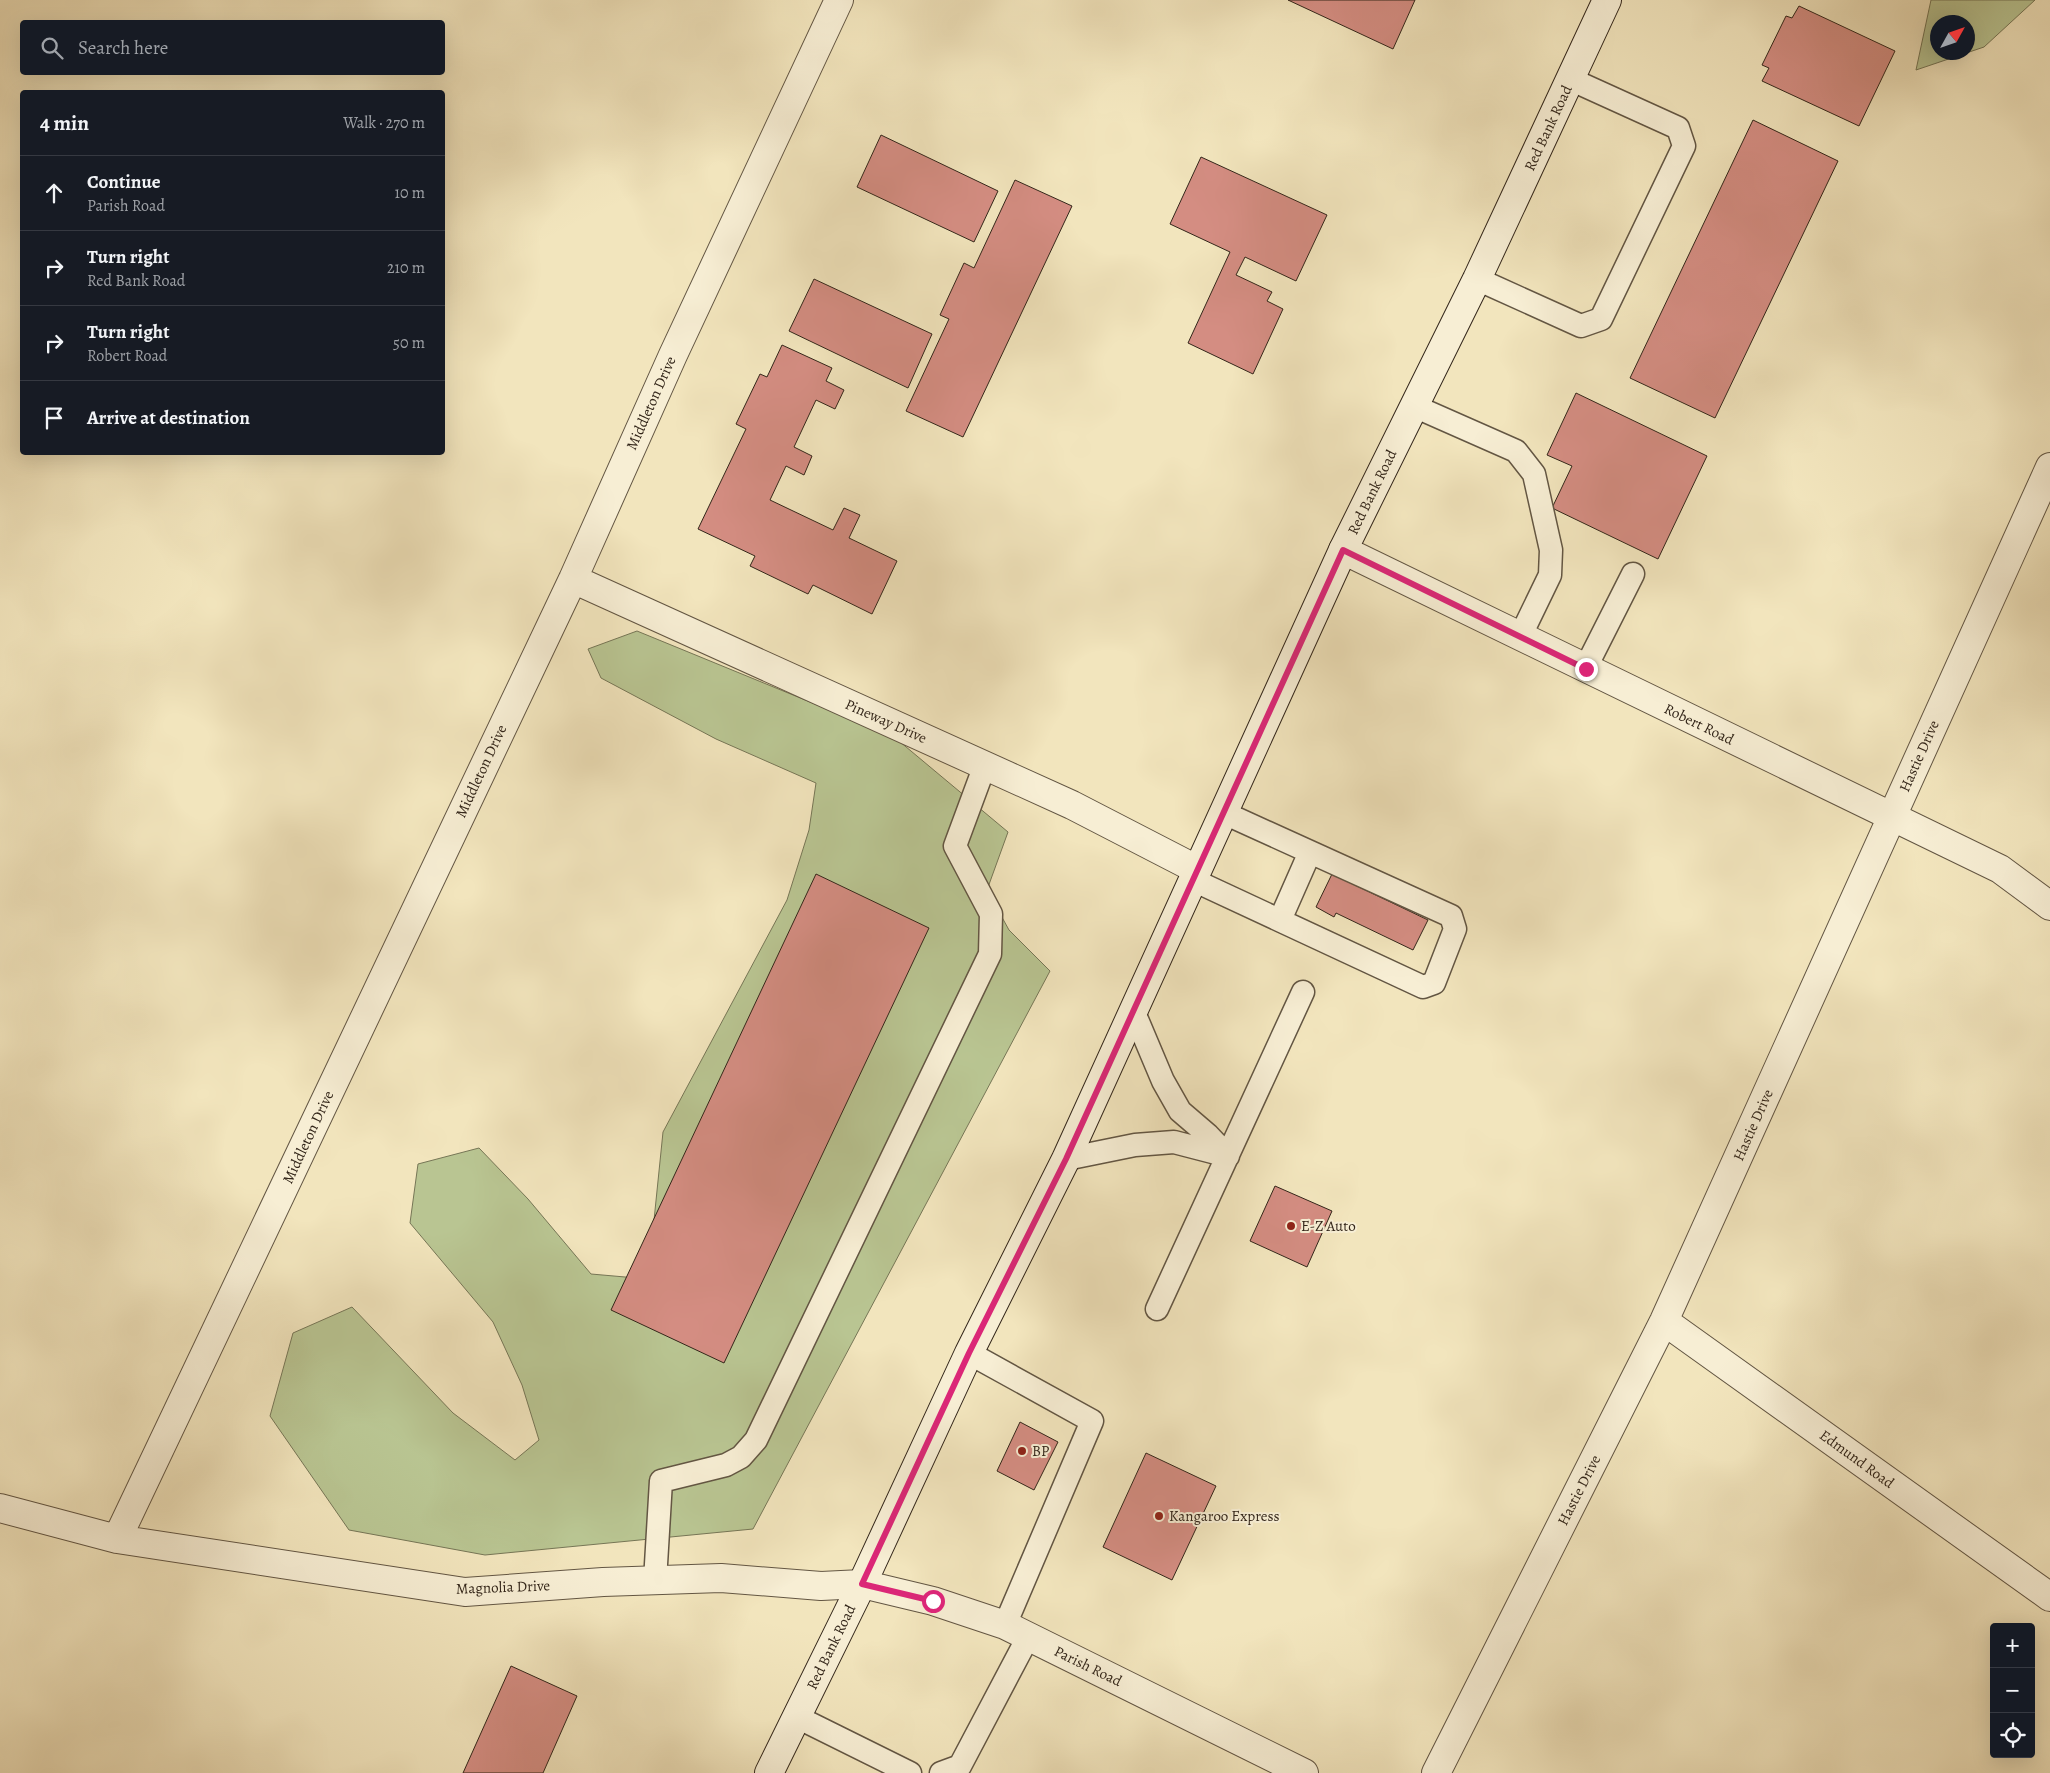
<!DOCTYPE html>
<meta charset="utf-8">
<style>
:root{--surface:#171b24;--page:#242831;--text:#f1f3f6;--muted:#9ea1a6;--line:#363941}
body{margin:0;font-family:Alegreya,serif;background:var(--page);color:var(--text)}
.controls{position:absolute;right:15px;bottom:15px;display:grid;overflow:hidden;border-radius:5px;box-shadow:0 5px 20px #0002}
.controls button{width:45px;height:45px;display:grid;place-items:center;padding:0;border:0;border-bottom:1px solid var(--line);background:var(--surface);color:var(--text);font:25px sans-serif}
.compass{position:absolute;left:1930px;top:15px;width:45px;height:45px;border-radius:50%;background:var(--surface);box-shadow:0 5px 20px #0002;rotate:50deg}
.stop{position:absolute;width:15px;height:15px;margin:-11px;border:4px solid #db2777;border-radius:50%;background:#fff}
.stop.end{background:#db2777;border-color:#fff;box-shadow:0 1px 5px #0008}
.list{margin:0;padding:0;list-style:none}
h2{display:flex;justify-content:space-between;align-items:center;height:65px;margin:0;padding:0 20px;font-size:21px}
h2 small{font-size:16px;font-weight:400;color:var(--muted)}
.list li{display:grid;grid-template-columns:32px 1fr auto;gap:15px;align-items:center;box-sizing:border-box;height:75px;padding:0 20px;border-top:1px solid var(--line)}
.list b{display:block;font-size:19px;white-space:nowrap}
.list p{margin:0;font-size:16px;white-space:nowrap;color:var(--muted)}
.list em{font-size:16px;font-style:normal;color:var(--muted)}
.icon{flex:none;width:28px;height:28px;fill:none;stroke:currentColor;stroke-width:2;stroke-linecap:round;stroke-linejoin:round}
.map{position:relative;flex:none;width:2050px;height:1773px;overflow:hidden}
.search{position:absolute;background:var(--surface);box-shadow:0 5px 20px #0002;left:20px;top:20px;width:425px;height:55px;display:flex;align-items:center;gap:12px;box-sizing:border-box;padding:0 18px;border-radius:5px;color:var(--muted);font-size:19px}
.panel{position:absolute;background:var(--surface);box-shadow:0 5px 20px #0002;left:20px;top:90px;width:425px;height:365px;border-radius:5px}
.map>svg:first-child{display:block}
</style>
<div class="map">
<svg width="2050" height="1773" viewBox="0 0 2050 1773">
<rect width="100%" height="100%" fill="#f2e5bd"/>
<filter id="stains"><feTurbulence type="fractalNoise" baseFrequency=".004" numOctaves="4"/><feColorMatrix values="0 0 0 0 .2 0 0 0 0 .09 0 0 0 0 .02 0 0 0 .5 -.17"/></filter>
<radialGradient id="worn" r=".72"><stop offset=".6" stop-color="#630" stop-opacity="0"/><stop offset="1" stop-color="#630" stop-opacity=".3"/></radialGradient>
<path fill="#b9c592" stroke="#767656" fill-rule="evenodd" d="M1931,0h104l-51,47 -68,23zM1938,22h30v30h-30z
M637,631l256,105 115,96 -21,58 22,40 41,41 -297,558 -268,26 -136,-25 -79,-114 23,-83 59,-26 101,106 62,47 24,-20 -17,-55 -29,-63 -83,-99 8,-59 61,-16 49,51 63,75 57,5 15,-147 124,-232 22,-70 7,-47 -100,-44 -115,-61 -13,-29z"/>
<path fill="#d48d82" stroke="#33261a" d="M1288,0h127l-22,49z
M1799,6l96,45 -36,75 -97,-45 7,-13 -7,-3 24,-49 6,2z
M1753,120l85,41 -123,257 -85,-40z
M881,135l117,56 -24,51 -117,-55z
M1201,157l126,58 -31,66 -51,-24 -9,18 36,17 -5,9 16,8 -30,65 -65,-31 42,-91 -60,-28z
M1015,180l57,26 -109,231 -57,-26 43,-92 -9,-4 24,-52 10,5z
M814,279l118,55 -24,54 -119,-57z
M782,345l50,23 -6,13 18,9 -9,19 -19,-9 -22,47 18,9 -8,19 -18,-9 -16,34 63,30 11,-22 16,7 -11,23 48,23 -25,53 -59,-29 -5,9 -58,-28 5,-10 -57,-27 48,-100 -10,-5 24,-50 7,3z
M1576,393l131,63 -49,103 -106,-51 20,-42 -25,-11z
M816,874l113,54 -205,435 -113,-53z
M1332,874l96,46 -15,30 -77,-37 -2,4 -18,-10z
M1275,1186l57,25 -25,56 -57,-26z
M1020,1422l38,20 -24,48 -37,-19z
M1146,1453l70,33 -44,94 -69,-33z
M511,1666l66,30 -34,77h-80z"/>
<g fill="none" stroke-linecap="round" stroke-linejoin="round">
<g stroke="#635643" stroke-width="25">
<path id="lane" d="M1477,279l104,47 20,-7 83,-173 -6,-18 -108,-49
M1414,406l102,45 18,23 17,76 -1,25 -30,62
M1585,669l48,-95
M1191,879l232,108 11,-4 21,-54 -4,-13 -229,-104
M1280,920l30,-68
M1133,1010l30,71 17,30 28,24 20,21
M1066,1159l69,-14 39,-3 54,14
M1157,1309l146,-317
M969,1353l123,68 -87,204
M655,1581l6,-100 65,-16 15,-8 15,-17 234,-486 1,-40 -36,-68 30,-81
M797,1717l113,56
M941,1773l19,-7 68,-129"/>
</g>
<g stroke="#635643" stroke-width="30">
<path id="street" d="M1343,550l657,319 50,37
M573,579l499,226 124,64
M1664,1321l386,276
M0,1508l117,31 348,53 138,-10 118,-4 100,8 41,-2 71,17 72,24 299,148
M117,1539l456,-960 100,-224 166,-355
M1436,1773l228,-452 386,-854"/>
</g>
<g stroke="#33261a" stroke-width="30">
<path id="secondary" d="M769,1773l93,-189 107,-231 97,-194 277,-609 134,-271 130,-279"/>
</g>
<use href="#lane" stroke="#f7eed4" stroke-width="22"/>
<use href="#street" stroke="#f7eed4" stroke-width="28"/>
<use href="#secondary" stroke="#f7eed4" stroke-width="28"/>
</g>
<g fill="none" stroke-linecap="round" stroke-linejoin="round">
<path stroke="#db2777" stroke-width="6" d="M933,1601l-71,-17 107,-231 97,-194 277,-609 243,119"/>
</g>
<g fill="#8f2418" stroke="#f7eed4" stroke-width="2">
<circle cx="1291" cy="1226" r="5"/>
<circle cx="1022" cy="1451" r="5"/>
<circle cx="1159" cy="1516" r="5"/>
</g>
<g text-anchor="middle" stroke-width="4" stroke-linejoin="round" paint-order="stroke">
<g font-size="15" fill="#33261a" stroke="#f7eed4">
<text transform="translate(1548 128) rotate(-65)" y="5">Red Bank Road</text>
<text transform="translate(651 403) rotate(-66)" y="5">Middleton Drive</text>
<text transform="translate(1372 492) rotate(-64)" y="5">Red Bank Road</text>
<text transform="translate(886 721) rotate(24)" y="5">Pineway Drive</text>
<text transform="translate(1699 724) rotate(26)" y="5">Robert Road</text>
<text transform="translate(1919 756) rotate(-66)" y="5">Hastie Drive</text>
<text transform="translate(481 771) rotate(-65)" y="5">Middleton Drive</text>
<text transform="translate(1753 1125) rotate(-66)" y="5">Hastie Drive</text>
<text transform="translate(308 1137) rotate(-65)" y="5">Middleton Drive</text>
<text transform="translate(1857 1459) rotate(36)" y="5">Edmund Road</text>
<text transform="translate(1579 1490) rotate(-63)" y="5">Hastie Drive</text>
<text transform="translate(503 1587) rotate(-2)" y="5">Magnolia Drive</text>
<text transform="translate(831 1647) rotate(-64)" y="5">Red Bank Road</text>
<text transform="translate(1088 1666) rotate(26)" y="5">Parish Road</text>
</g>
<g font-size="15" fill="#33261a" stroke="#f7eed4" text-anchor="start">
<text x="1301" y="1231">E-Z Auto</text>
<text x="1032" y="1456">BP</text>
<text x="1169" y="1521">Kangaroo Express</text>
</g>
</g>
<rect width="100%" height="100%" filter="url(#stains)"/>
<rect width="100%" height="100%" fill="url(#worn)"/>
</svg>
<div class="controls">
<button>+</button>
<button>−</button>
<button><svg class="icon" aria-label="locate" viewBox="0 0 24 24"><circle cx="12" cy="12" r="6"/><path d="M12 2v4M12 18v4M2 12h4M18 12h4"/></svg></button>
</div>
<svg class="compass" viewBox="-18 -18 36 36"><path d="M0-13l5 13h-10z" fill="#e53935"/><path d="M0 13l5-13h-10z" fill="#9ea1a6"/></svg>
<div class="stop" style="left:933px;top:1601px"></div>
<div class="stop end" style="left:1586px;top:669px"></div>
<div class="search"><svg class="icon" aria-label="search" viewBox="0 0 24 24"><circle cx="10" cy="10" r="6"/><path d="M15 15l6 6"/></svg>Search here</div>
<section class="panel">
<h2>4 min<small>Walk · 270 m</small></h2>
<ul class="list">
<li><svg class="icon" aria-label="ahead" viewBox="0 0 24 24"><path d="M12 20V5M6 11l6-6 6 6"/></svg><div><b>Continue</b><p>Parish Road</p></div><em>10 m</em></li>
<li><svg class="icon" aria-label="right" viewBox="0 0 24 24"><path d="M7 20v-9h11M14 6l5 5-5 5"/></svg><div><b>Turn right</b><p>Red Bank Road</p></div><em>210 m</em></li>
<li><svg class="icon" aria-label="right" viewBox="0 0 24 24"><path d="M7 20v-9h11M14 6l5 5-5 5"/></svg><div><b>Turn right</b><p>Robert Road</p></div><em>50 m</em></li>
<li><svg class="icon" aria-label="arrive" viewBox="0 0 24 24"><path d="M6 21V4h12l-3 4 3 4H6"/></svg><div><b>Arrive at destination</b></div></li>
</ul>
</section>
</div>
